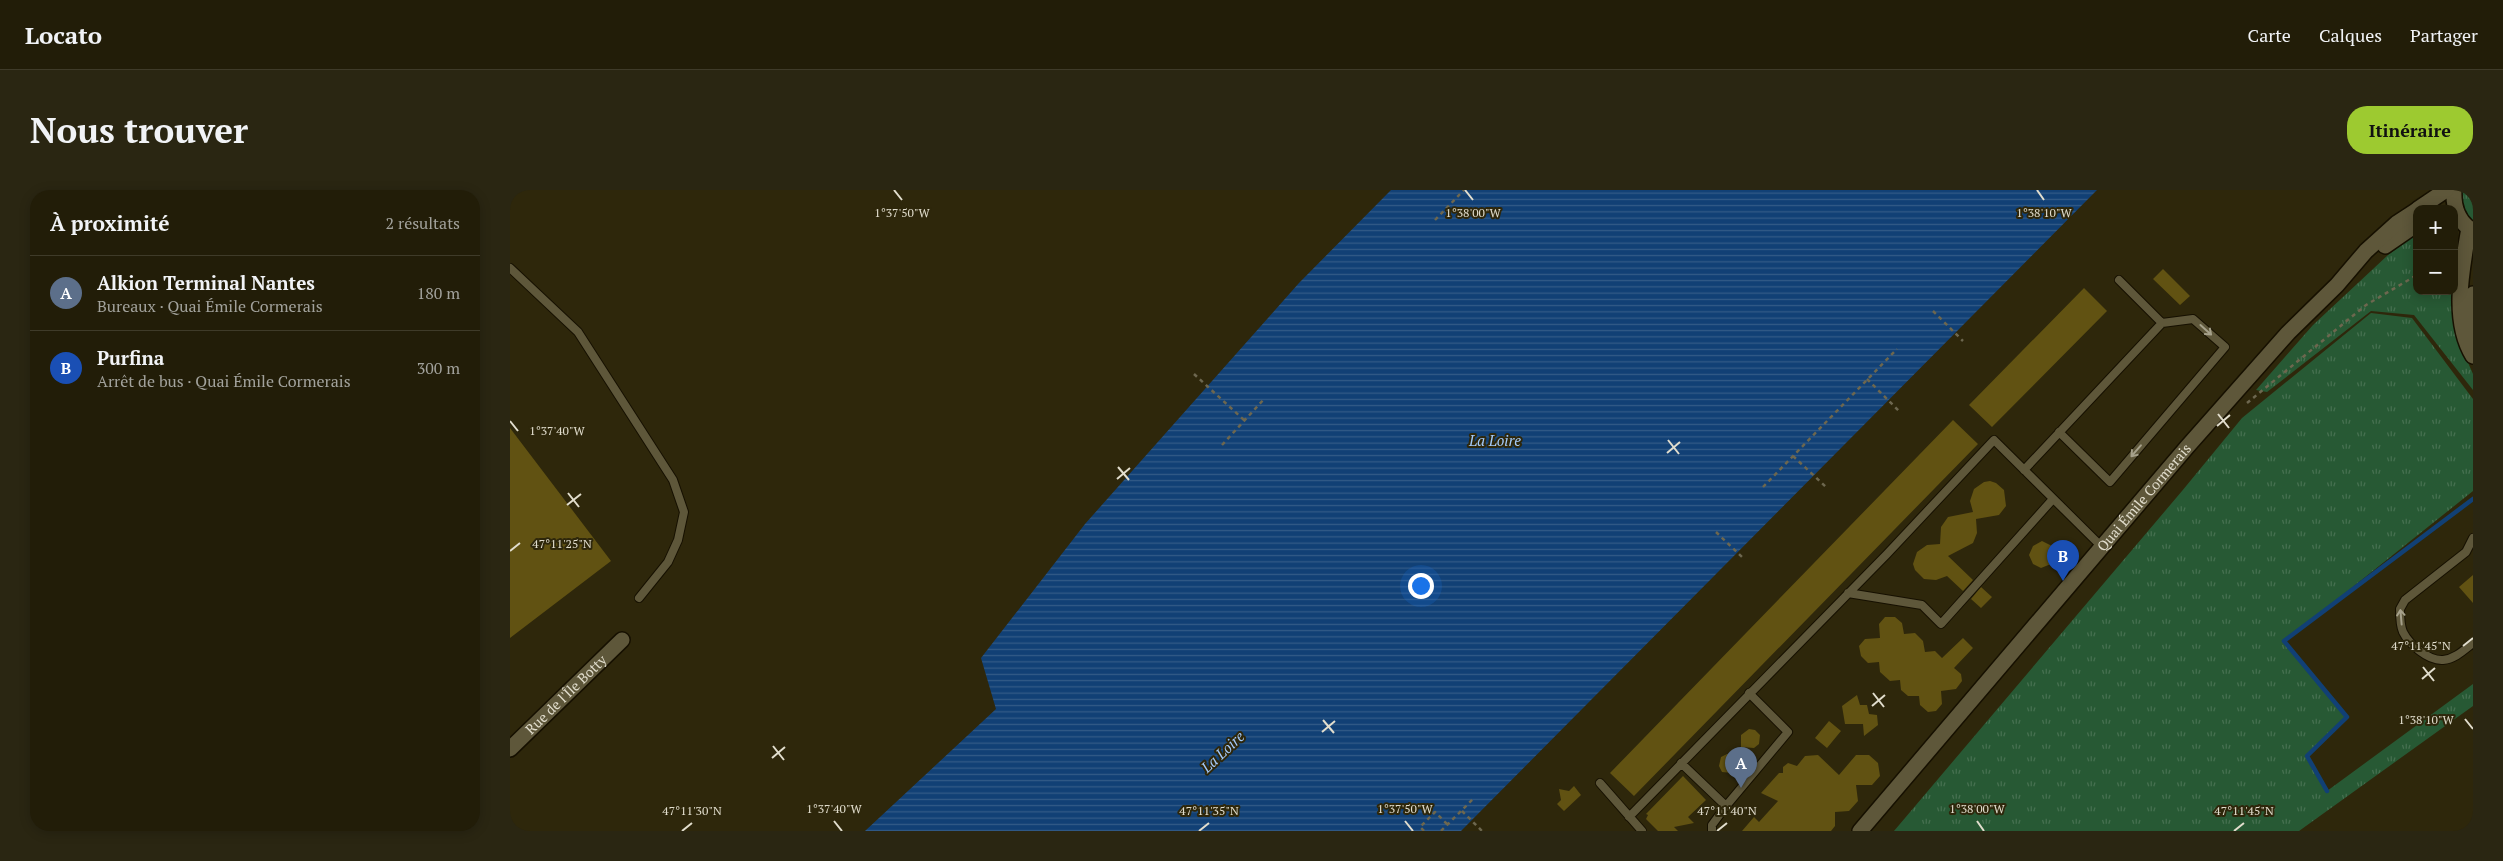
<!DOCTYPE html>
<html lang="fr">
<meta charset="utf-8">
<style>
:root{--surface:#221d08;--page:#2a2612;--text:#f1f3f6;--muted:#a2a29c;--line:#3f3b29;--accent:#9dca30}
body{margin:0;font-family:"PT Serif",serif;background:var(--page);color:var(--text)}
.controls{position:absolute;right:15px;top:15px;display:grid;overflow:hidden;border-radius:10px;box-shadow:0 2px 12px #0003}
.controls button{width:45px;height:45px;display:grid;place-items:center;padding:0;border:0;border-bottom:1px solid var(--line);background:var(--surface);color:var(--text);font:25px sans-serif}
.you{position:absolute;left:910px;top:395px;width:18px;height:18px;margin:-12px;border:4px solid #fff;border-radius:50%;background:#1a73e8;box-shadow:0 0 0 8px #1a73e833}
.badge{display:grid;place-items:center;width:32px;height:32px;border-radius:50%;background:var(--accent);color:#fff;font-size:16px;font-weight:700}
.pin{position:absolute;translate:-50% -41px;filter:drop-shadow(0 1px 2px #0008)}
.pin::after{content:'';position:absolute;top:26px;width:18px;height:15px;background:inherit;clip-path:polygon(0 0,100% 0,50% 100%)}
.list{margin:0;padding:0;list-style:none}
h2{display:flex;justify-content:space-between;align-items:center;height:65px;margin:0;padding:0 20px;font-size:21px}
h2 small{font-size:16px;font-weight:400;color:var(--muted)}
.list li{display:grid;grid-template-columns:32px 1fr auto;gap:15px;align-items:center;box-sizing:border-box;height:75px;padding:0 20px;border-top:1px solid var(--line)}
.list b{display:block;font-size:19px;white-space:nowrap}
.list p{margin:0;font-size:16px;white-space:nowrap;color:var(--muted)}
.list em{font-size:16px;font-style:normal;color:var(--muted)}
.map{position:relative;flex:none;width:1963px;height:641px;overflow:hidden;border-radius:20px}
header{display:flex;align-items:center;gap:30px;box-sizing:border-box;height:70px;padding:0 25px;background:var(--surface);border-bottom:1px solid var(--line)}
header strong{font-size:24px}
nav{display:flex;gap:28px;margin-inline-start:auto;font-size:18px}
.intro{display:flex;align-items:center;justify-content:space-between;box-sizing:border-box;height:120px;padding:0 30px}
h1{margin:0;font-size:35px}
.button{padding:12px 22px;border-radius:20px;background:var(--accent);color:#111;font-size:18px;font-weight:700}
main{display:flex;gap:30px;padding:0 30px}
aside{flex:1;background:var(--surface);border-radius:20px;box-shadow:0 2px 12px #0003}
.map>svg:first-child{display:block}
</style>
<header>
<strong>Locato</strong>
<nav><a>Carte</a><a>Calques</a><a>Partager</a></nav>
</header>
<div class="intro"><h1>Nous trouver</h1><a class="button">Itinéraire</a></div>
<main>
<aside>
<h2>À proximité<small>2 résultats</small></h2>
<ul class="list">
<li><span class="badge" style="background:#5c6f8a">A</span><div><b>Alkion Terminal Nantes</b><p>Bureaux · Quai Émile Cormerais</p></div><em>180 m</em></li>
<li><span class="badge" style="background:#1a4fb4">B</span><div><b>Purfina</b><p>Arrêt de bus · Quai Émile Cormerais</p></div><em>300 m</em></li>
</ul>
</aside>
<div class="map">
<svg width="1963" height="641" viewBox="0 0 1963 641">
<defs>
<pattern id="grass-tufts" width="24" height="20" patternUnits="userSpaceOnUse" patternTransform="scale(1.25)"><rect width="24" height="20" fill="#275934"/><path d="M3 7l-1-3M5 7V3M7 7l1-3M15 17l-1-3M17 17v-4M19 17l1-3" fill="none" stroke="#467050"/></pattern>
<pattern id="water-rules" width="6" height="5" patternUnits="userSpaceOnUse" patternTransform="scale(1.25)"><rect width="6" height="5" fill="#114075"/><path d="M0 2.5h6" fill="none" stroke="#335b87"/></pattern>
</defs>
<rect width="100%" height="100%" fill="#2e270b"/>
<path fill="url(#grass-tufts)" d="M1951,0h12v33l-10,-11z
M1907,43v58h37v-57l6,12 -5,69 3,25 15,34v16l-59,-75 -43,-4 -104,81 -11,-2 57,-65 75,-70z
M1861,123l41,5 61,81v92l-188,150 62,76 -40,39 20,35 146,-107v22l-174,125h-405l288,-340 60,-73z"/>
<path fill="url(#water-rules)" d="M881,0h706l-636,641h-596l131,-122 -15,-51 104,-134 214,-241z"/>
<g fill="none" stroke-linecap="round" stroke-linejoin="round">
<path stroke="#114075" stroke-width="4.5" d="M1817,601l-20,-35 40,-39 -63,-76 189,-142"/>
</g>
<path fill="#615212" d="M1653,79l27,27 -10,9 -27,-26z
M1574,98l23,23 -115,116 -23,-22z
M1443,230l25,24 -344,352 -24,-23z
M0,238l101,133 -101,77z
M1480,291l6,2 8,7 2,16 -7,9 -23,4 1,14 -4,10 -25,13 25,24 -10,11 -16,-15 -11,4 -12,-1 -9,-9 -2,-6 4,-12 10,-7 13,-1 1,-17 7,-10 25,-5 -3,-11 4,-12 10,-7z
M1532,351l16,8 -7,15 -10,4 -8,-4 -4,-9 4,-9z
M1963,385v28l-14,-16z
M1471,397l11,10 -11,11 -10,-9z
M1375,427h10l7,6 2,11 11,-1 8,8 2,11 10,-1 7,7 21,-20 10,10 -19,20 7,6 1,7 -6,8 -15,2 1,13 -6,7 -8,1 -8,-7 -1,-9h-11l-7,-6 -1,-10 -10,1 -10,-9 -1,-10 -11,1 -7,-7 -2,-10 6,-7 15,-1 -1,-14z
M1347,505l3,10h7l2,9 8,1 1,10 -14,11 -1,-12h-18l-3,-18z
M1319,531l12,10 -14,17 -12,-10z
M1239,539l6,1 5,5 -1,9 -5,4 -13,-1v-12z
M1226,564l2,8 -1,7 -5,4 -10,-1 -3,-6 2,-9 6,-3z
M1308,565l21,20 17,-20h13l9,8 2,13 -8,9h-16l2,16 -9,10 -14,1v14l-4,5h-89l12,-14 5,5 19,-21 -17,-8 18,-20h4v-6l5,-4 9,3 8,-10z
M1173,586l23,24 -18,17 6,6 -20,4 4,4h-20l-12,-12 2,-4 -2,-1z
M1064,596l7,9 -17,16 -7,-7 4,-4 -2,-11 10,2z"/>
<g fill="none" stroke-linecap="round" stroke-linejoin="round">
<g stroke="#161000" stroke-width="10">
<path id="service" d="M0,78l68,64 95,148 11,32 -6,28 -10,22 -29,36
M1609,90l43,43
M1514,280l138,-147 31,-4 32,28 -115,135 -51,-50
M1963,348l-7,14 -61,48 -5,9c0,7 0,16 3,23 6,12 25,29 40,28 12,-1 21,-10 30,-17
M1338,403l74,12 19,19 112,-125
M1171,573l45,43 -14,19v6
M1090,593l42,48
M1216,616l62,-74 -39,-39
M1119,627l258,-263 107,-114 108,107"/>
</g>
<g stroke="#161000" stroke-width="18">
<g id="minor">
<path id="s1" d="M0,559l112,-109"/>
</g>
</g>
<g stroke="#161000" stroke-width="18">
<path id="tertiary" d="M1959,38c-7,40 -18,92 4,128
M1963,104l-2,12 2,26"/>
</g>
<g stroke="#161000" stroke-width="18">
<g id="secondary">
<path d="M1944,0c-1,17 4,32 19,41"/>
<path d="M1908,19l28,-19"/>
<path d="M1875,56l32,-22"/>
<path id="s2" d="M1350,641l327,-384 101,-114 49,-48 29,-34 31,-28 20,-13"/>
</g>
</g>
<path stroke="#6d674f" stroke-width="2.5" stroke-dasharray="4 4" stroke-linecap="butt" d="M925,30l29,-30
M1423,121l30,30
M684,184l50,46
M1357,189l32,32
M1737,213l119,-98 51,-30
M712,255l43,-47
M1283,266l33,31
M1253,297l134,-138
M1206,342l27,26
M952,621l20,20
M914,641l-4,-4 15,-15 12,12
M931,641l33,-33"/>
<use href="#service" stroke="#5e573a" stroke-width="8"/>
<use href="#minor" stroke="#5e573a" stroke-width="15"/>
<use href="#tertiary" stroke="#5e573a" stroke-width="15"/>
<use href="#secondary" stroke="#5e573a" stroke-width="15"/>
</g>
<defs><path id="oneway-shaft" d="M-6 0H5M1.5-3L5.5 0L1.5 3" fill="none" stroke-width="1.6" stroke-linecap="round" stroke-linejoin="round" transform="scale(1.25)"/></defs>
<g stroke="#a6a18b">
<use href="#oneway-shaft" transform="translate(1696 140) rotate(42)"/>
<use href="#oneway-shaft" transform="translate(1626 261) rotate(131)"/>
<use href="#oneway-shaft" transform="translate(1891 427) rotate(-95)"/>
</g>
<path fill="none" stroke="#e1ddcd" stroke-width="2" d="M384,0l8,10M955,0l8,10M1527,0l7,10M1708,224l11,14M0,231l8,10M1707,236l13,-11M1158,250l11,14M1157,263l13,-11M608,277l11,13M607,289l13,-11M58,303l11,14M57,315l14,-11M0,361l10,-8M1953,456l10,-8M1913,477l11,14M1912,489l13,-11M1363,503l11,14M1362,516l13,-11M1955,529l8,10M813,530l11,13M812,542l13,-11M263,556l11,14M262,568l13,-11M324,631l8,10M895,631l8,10M1467,631l7,10M172,641l10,-8M689,641l10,-8M1207,641l10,-8M1724,641l10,-8"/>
<g text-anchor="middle" stroke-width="4" stroke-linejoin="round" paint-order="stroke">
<g font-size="14" fill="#e1ddcd" stroke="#2e270b">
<text dy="5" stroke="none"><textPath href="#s2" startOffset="438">Quai Émile Cormerais</textPath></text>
<text dy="5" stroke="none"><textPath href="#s1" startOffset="78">Rue de l'Île Botty</textPath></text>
</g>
<g font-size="15" font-style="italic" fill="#a4cafa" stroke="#2e270b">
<text x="985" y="256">La Loire</text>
<text transform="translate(713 562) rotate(-43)" y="5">La Loire</text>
</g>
</g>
<g font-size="12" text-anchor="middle" fill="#e1ddcd" stroke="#2e270b" stroke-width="4" stroke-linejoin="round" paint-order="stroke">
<text x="392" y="27">1°37'50"W</text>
<text x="963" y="27">1°38'00"W</text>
<text x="1534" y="27">1°38'10"W</text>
<text x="47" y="245">1°37'40"W</text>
<text x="52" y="358">47°11'25"N</text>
<text x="1911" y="460">47°11'45"N</text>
<text x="1916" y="534">1°38'10"W</text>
<text x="324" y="623">1°37'40"W</text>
<text x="895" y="623">1°37'50"W</text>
<text x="1467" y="623">1°38'00"W</text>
<text x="182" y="625">47°11'30"N</text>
<text x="699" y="625">47°11'35"N</text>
<text x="1217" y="625">47°11'40"N</text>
<text x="1734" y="625">47°11'45"N</text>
</g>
</svg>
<div class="controls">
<button>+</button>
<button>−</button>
</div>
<div class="you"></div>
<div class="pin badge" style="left:1231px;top:598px;background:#5c6f8a">A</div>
<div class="pin badge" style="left:1553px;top:391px;background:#1a4fb4">B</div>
</div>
</main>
